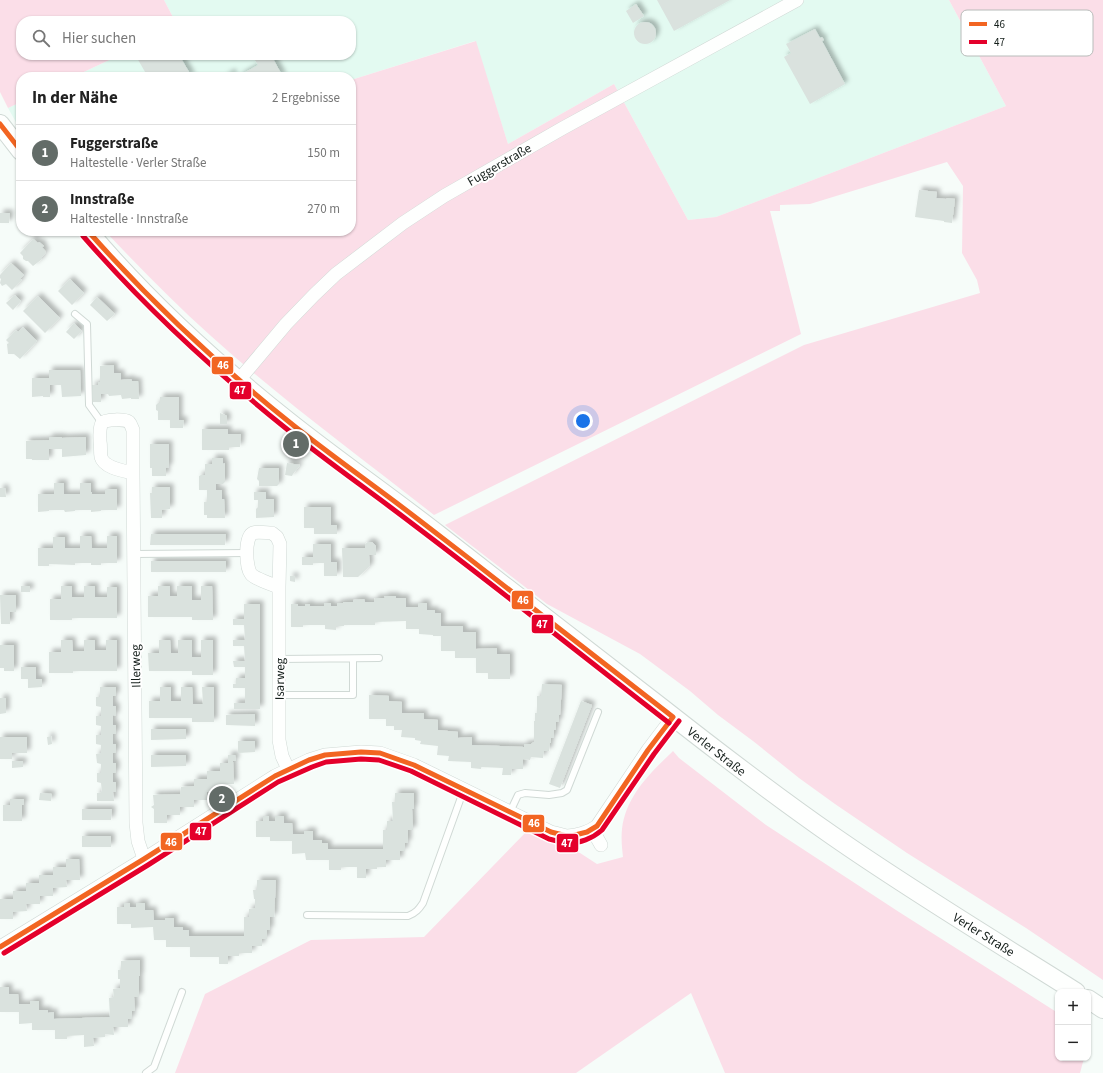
<!DOCTYPE html>
<html lang="de">
<meta charset="utf-8">
<style>
:root{--surface:#fff;--page:#f6f6f6;--text:#222;--muted:#767676;--line:#e0e0e0;--accent:#636c68}
body{margin:0;font-family:"Source Sans 3",sans-serif;background:var(--page);color:var(--text)}
.controls{position:absolute;right:12px;bottom:12px;display:grid;overflow:hidden;border-radius:8px;box-shadow:0 1px 3px #0004}
.controls button{width:36px;height:36px;display:grid;place-items:center;padding:0;border:0;border-bottom:1px solid var(--line);background:var(--surface);color:var(--text);font:20px sans-serif}
.you{position:absolute;left:583px;top:421px;width:14px;height:14px;margin:-10px;border:3px solid #fff;border-radius:50%;background:#1a73e8;box-shadow:0 0 0 6px #1a73e833}
.badge{display:grid;place-items:center;width:26px;height:26px;border-radius:50%;background:var(--accent);color:#fff;font-size:13px;font-weight:700}
.pin{position:absolute;translate:-50% -50%;border:2px solid #fff;box-shadow:0 1px 4px #0006}
.list{margin:0;padding:0;list-style:none}
h2{display:flex;justify-content:space-between;align-items:center;height:52px;margin:0;padding:0 16px;font-size:17px}
h2 small{font-size:13px;font-weight:400;color:var(--muted)}
.list li{display:grid;grid-template-columns:26px 1fr auto;gap:12px;align-items:center;box-sizing:border-box;height:56px;padding:0 16px;border-top:1px solid var(--line)}
.list b{display:block;font-size:15px;white-space:nowrap}
.list p{margin:0;font-size:13px;white-space:nowrap;color:var(--muted)}
.list em{font-size:13px;font-style:normal;color:var(--muted)}
.icon{flex:none;width:22px;height:22px;fill:none;stroke:currentColor;stroke-width:2;stroke-linecap:round;stroke-linejoin:round}
.map{position:relative;flex:none;width:1103px;height:1073px;overflow:hidden}
.search{position:absolute;background:var(--surface);box-shadow:0 1px 3px #0004;left:16px;top:16px;width:340px;height:44px;display:flex;align-items:center;gap:10px;box-sizing:border-box;padding:0 14px;border-radius:16px;color:var(--muted);font-size:15px}
.panel{position:absolute;background:var(--surface);box-shadow:0 1px 3px #0004;left:16px;top:72px;width:340px;height:164px;border-radius:16px}
.map>svg:first-child{display:block}
</style>
<div class="map">
<svg width="1103" height="1073" viewBox="0 0 1103 1073">
<defs>
<filter id="shadow"><feDropShadow dx="3.5" dy="-3.5" stdDeviation="2" flood-color="#0004"/></filter>
</defs>
<rect width="100%" height="100%" fill="#f6fcf9"/>
<path fill="#e3faf1" d="M164,0h785l57,106 -290,111 -28,3 -74,-136 -106,60 -33,-103 -124,39v-3h-278l47,-22h231v-34h-176z
M21,102v29l-13,-23z"/>
<path fill="#fbdee8" d="M0,0h164l11,21h-154v34h99l-47,22h-52v25l-13,6 -8,-16z
M949,0h154v980l-77,-52 -119,-75 -72,-49 -36,-26 -46,-37 -35,-26 -28,-24 -50,-37 -93,-50 -102,-79 359,-180 176,-52 -3,-13 -15,-27 1,-67 -16,-24 -137,42 -30,1v6h-10l31,123 -367,181c-75,-59 -152,-115 -223,-179 -37,-33 -72,-69 -106,-105h246v-151l125,-39 32,103 106,-60 74,136 28,-3 290,-111z
M673,751l6,7 87,67 133,87 159,101v45h26l-4,15h-355l-34,-80 -115,80h-401l30,-79 106,-54 113,-3 103,-106 21,10 32,12 17,11 26,-7c-1,-9 -2,-18 -1,-28 4,-32 26,-54 48,-75z"/>
<path fill="#dae2de" filter="url(#shadow)" d="M657,0h73l-56,31z
M636,4l8,12 -11,7 -7,-12z
M634 33a11 11 0 1 1 22 0a11 11 0 1 1-22 0Z
M815,29l5,9 2,-1 2,3 -2,1 23,43 -35,20 -26,-47 7,-4 -5,-9z
M142,55h37l13,22h-44l-11,-19z
M252,55h19l12,22h-46l21,-12z
M232,72l2,5h-11z
M919,190l18,2 -1,6 10,1 1,-1 8,1 -3,24 -8,-1v-1l-29,-4z
M0,213h10l-1,10h-9z
M33,239l5,4 1,-1 5,4 -2,1 4,5 -4,5v2l-9,7 -5,-5h-2l-3,-2v-3l-3,-3z
M11,263l13,12 -4,4 2,1 -10,10 -6,-6 -4,2 -2,-3 1,-4 -1,-1v-3z
M70,279l14,14 -12,12 -14,-14z
M15,295l6,6 -8,9 -7,-7z
M38,296l22,22 -15,15 -22,-22z
M97,297l18,17 -8,7 -17,-16z
M74,323l8,8 -8,8 -8,-7z
M23,327l14,14 -17,18 -6,-5h-6l-1,-10 2,-1 -3,-3 10,-10 2,2z
M114,365v8h7v7l10,-1 1,2h6l1,18h-8v-1l-9,1 -1,-4 -12,1 -1,-2h-7v8h-8l-1,-17h6v-3h2v-16z
M49,370h31l1,26 -19,1 -1,-12h-11v12h-7v-1l-11,1v-19h17z
M160,397h19v23h5l-1,8h-13v-8h-12v-9l-2,-1v-5l2,-2h2z
M220,413l7,3v8h-7z
M202,429h26v5h13l-1,13h-11v3h-27z
M49,437h13v1l24,-1v18l-24,2v-8h-13v11h-17v-1h-6v-18l23,-1z
M150,444h19v23l-3,1v8h-14v-8h-2z
M212,458h11v6l2,-1v19l-2,2h-7v6h6v9h2l1,19h-18v-3h-3v-13h3v-12h-8v-14l2,-1h4v-11h7z
M287,463l13,2 -7,9 -1,2 -7,-1z
M259,468h20v16l-2,2h-18v-5l-2,-2z
M54,483h10v11h16v-11h11v9h1v2h13v-5h12v21h-16v1l-10,1v-2h-16v1l-10,1 -1,-2h-15v1l-11,1v-18h16z
M152,487h18v22l-8,1v8h-11l-1,-25h2z
M0,488h5l1,9h-6z
M254,492h12v7h8v18l-18,1v-9l2,-2v-7h-4z
M304,507h27v18h6v9h-23v-6h-10z
M151,534h75l-1,11h-75z
M80,536h11l1,12h15v-12h10v27h-16v2h-10v-2h-16v2l-26,-1v2h-11v-18h15v-11h12v11h15z
M368,542h4l4,4v9h-7l1,11 -12,11h-15l-1,-29h23v-4z
M313,544h18v18h6v14h-13v-13h-11v2h-11v-8h11z
M151,561h75v11h-75z
M290,576h5v6l-5,-1z
M21,586h9v6h-9z
M61,586h11v11h12v-11h11v11h12v-10h10v31h-45v2h-22v-21h11z
M158,586h12v10h7v-10h15v14h9v-14h11l1,34h-21v-3h-44v-21h10z
M0,595h16v17h-6v12h-9z
M384,596h12v2h10v9h12v-4h9v7h8v3h6v13h22v6h13v17l21,-1v6h13v25h-22v-6h-12v-15h-21v-7h-14v-15h-8v-1l-14,-1v-5h-13v-8l-31,1v3h-31v1h-8v4l-11,-1v-4h-22v2h-12v-23h7v2h7v-2h5v2h14v-3h7v3h6v-3h6v-1h10v-2l11,-1 1,3h9l1,-4h10z
M244,604h16v105h-26v-6h11v-15h-12v-4h3v-6h9v-11h-11l-1,-6h12l-1,-15h-11v-6h12l-1,-15h-11v-6h11z
M61,640h11l1,11h11v-11h11v10h11v-10h11v31h-44v2h-24v-21h12z
M159,640h11l1,13h7v-13h14v17h9v-17h12v35h-21v-4h-43l-1,-18h11z
M0,645h14v26h-10v-3h-4z
M21,667h15v12h6v8l-14,1v-9h-7z
M542,684l20,1 -2,30h-1v7h-3v8h-2v8h-3v5h-1l-1,8h-5l-1,7 -12,-1 -1,3 -7,-1v10h-11l-1,6h-9l1,-7 -22,-1v2l-10,-1v-6l-23,-1 1,-5 -12,-1 1,-9 -18,-2 1,-3 -6,-1v-2l-14,-1 1,-7h-8v-4h-8v-7h-17v-24l20,1v5l13,1v11h22v6l14,1v10l20,2v6l14,-1v8l52,2v-3h7l3,-2v-21h1v-8h2v-17h4z
M100,687h16v9h-3v10h3v10l-3,-1v10h3v9h-3v10h3v9h-3v10h3v10h-3v9h3v10h-3l1,9h-17v-8l5,-1 -1,-9 -4,-1v-9h4v-9l-4,-1 -1,-9 5,-1v-8l-5,-1v-9h5v-9l-5,-1v-9h5v-9l-5,-1v-9h4z
M160,687h11v14h10v-14h11l1,17h10l-1,-17h12v35h-22v-4h-43v-17h11z
M0,698h6v15l-6,1z
M581,701l11,4 -32,83 -11,-4z
M255,714v12l-29,-1v-10z
M151,729h35v10l-35,1z
M51,736l1,8 -4,1 -1,-8z
M0,737h27v16h-15v6h-12z
M238,741h17v11l-17,1z
M151,755h35v11l-35,1z
M228,755h7l1,6h-3l1,23h-13v8h-14v8h-13v7h-14v8h-13v8h-13v-14l-3,-2 3,-2 -1,-10 27,-1 1,-7 13,-1v-7h13v-8h13v-8h8z
M12,761h11v6l-11,1z
M40,793l12,1 -1,7 -12,-1z
M395,793h19v16h-2l1,21h-5v13h-3v8h-5v9h-14v7h-9v2h-11v9h-9v-11h-16v3h-12v-10h-23l-1,-7 -13,1v-13h-22v-4h-14v-16h7v-5h6v5h6v-5h9v7h8l1,11h11v-3h9v9h9v3h6v6h55v-19h4v-9h6l-1,-19h3z
M10,799h14v6h-2v16h-19v-16h7z
M82,809h30l-1,11h-29z
M82,836h29v11h-29z
M66,859h13l1,21h-14l1,7 -14,1v8h-13v8h-14l1,7 -14,1v7h-13v-20h13v-8h13v-8h13v-8h14v-8h13z
M257,880h19l-2,37h-8h4v13h-3v9h-5v7h-10v7h-13v3h-11v8h-9v-7h-29v-10h-24v-7h-12l-1,-13 -22,1v-4h-14v-17h7v-4h6v4h6v-4h9v7h8l1,10h11v-2h9v9h9v3h6v6h55v-19h5v-8l6,-1v-9h-1l-1,-9h4z
M140,960v16h-1v21h-5l1,14h-3v8h-4v8h-15l1,8 -9,-1v3l-12,1 1,8 -10,1v-12l-17,1v3h-12v-9h-23v-7l-13,1v-12h-19v-25h9v7h9l1,10h11v-3h9v9h9v3l6,-1v7l56,-2 -1,-19 5,-1 -1,-8 7,-1v-9h-2v-9h3v-9z"/>
<g fill="none" stroke-linecap="round" stroke-linejoin="round">
<g stroke="#d0d9d5" stroke-width="8">
<path id="lane" d="M75,314l12,10 2,81 13,18
M134,554l113,-1
M280,659l99,-1
M279,695h74v-36
M510,812l8,-17 7,-2 24,2 13,-2 5,-3 31,-78
M307,915l101,1c8,-3 11,-7 15,-13l41,-114
M146,1073l8,-6 28,-75"/>
</g>
<g stroke="#d0d9d5" stroke-width="14">
<path id="street" d="M239,380l47,-56 28,-29 22,-21 67,-51 41,-27 119,-68 234,-128
M133,473v-43c-1,-2 -2,-6 -4,-8 -4,-3 -24,-3 -27,1 -3,5 -2,12 -2,18 1,5 0,11 1,16 3,11 23,14 32,16l3,350 2,18 6,18
M279,587l1,-43 -3,-7 -5,-4c-5,0 -14,-2 -19,0 -9,4 -7,35 -2,41 3,4 22,11 28,13v153l3,16 6,13
M592,829l9,16
M0,947l144,-88 131,-83 34,-16 16,-5 36,-3 19,1 34,12 137,67c5,1 11,3 16,4 10,0 22,-4 30,-10l51,-76 25,-33"/>
</g>
<g stroke="#d0d9d5" stroke-width="20">
<path id="secondary" d="M0,124l21,27
M88,231c59,70 128,133 200,190 49,39 101,75 151,114 74,58 148,115 223,173 56,44 112,87 171,128 79,55 162,105 243,156
M1088,999l15,10"/>
</g>
<use href="#lane" stroke="#fefffe" stroke-width="6"/>
<use href="#street" stroke="#fefffe" stroke-width="13"/>
<use href="#secondary" stroke="#fefffe" stroke-width="18"/>
<g stroke="#fff" stroke-width="8">
<path id="bus-1" d="M0,124l21,27
M88,231c61,69 128,132 200,190 42,34 87,65 131,99 85,65 169,131 254,197
M0,947l144,-88 131,-83 34,-16 16,-5 36,-3 19,1 34,12 137,67 16,4h4l16,-4 10,-6 51,-76 25,-33"/>
</g>
<g stroke="#fff" stroke-width="8">
<path id="bus-2" d="M83,236c60,69 128,132 200,190 42,34 88,66 131,99 86,65 170,132 255,198
M4,953l144,-88 130,-83 34,-15 14,-5 35,-3 18,1 32,11 138,68c6,1 12,4 18,4 12,1 26,-5 35,-13l52,-76 25,-33"/>
</g>
<use href="#bus-1" stroke="#f26522" stroke-width="5"/>
<use href="#bus-2" stroke="#e4002b" stroke-width="5"/>
</g>
<g text-anchor="middle" stroke-width="4" stroke-linejoin="round" paint-order="stroke">
<g font-size="13" fill="#141e1a" stroke="#fff">
<text transform="translate(499 164) rotate(-30)" y="5">Fuggerstraße</text>
<text transform="translate(135 666) rotate(-91)" y="5">Illerweg</text>
<text transform="translate(279 679) rotate(-89)" y="5">Isarweg</text>
<text transform="translate(717 751) rotate(38)" y="5">Verler Straße</text>
<text transform="translate(984 934) rotate(32)" y="5">Verler Straße</text>
</g>
</g>
<rect x="961" y="10" width="132" height="46" rx="6" fill="#fff" stroke="#b8bcba" stroke-width="1"/>
<rect x="969" y="22" width="18" height="4" fill="#f26522"/>
<rect x="969" y="40" width="18" height="4" fill="#e4002b"/>
<g font-size="11" fill="#141e1a">
<text x="994" y="28">46</text>
<text x="994" y="46">47</text>
</g>
<g stroke="#fff" stroke-width="1.5">
<rect x="211" y="356" width="23" height="19" rx="4" fill="#f26522"/>
<rect x="229" y="381" width="23" height="19" rx="4" fill="#e4002b"/>
<rect x="511" y="590" width="23" height="20" rx="4" fill="#f26522"/>
<rect x="531" y="614" width="23" height="20" rx="4" fill="#e4002b"/>
<rect x="522" y="814" width="23" height="19" rx="4" fill="#f26522"/>
<rect x="189" y="822" width="23" height="19" rx="4" fill="#e4002b"/>
<rect x="160" y="832" width="23" height="19" rx="4" fill="#f26522"/>
<rect x="556" y="833" width="23" height="20" rx="4" fill="#e4002b"/>
</g>
<g font-size="11" text-anchor="middle" font-weight="bold" fill="#fff">
<text x="223" y="369">46</text>
<text x="240" y="394">47</text>
<text x="523" y="604">46</text>
<text x="542" y="628">47</text>
<text x="534" y="827">46</text>
<text x="201" y="835">47</text>
<text x="171" y="846">46</text>
<text x="567" y="847">47</text>
</g>
</svg>
<div class="controls">
<button>+</button>
<button>−</button>
</div>
<div class="you"></div>
<div class="pin badge" style="left:296px;top:444px">1</div>
<div class="pin badge" style="left:222px;top:799px">2</div>
<div class="search"><svg class="icon" aria-label="search" viewBox="0 0 24 24"><circle cx="10" cy="10" r="6"/><path d="M15 15l6 6"/></svg>Hier suchen</div>
<section class="panel">
<h2>In der Nähe<small>2 Ergebnisse</small></h2>
<ul class="list">
<li><span class="badge">1</span><div><b>Fuggerstraße</b><p>Haltestelle · Verler Straße</p></div><em>150 m</em></li>
<li><span class="badge">2</span><div><b>Innstraße</b><p>Haltestelle · Innstraße</p></div><em>270 m</em></li>
</ul>
</section>
</div>
